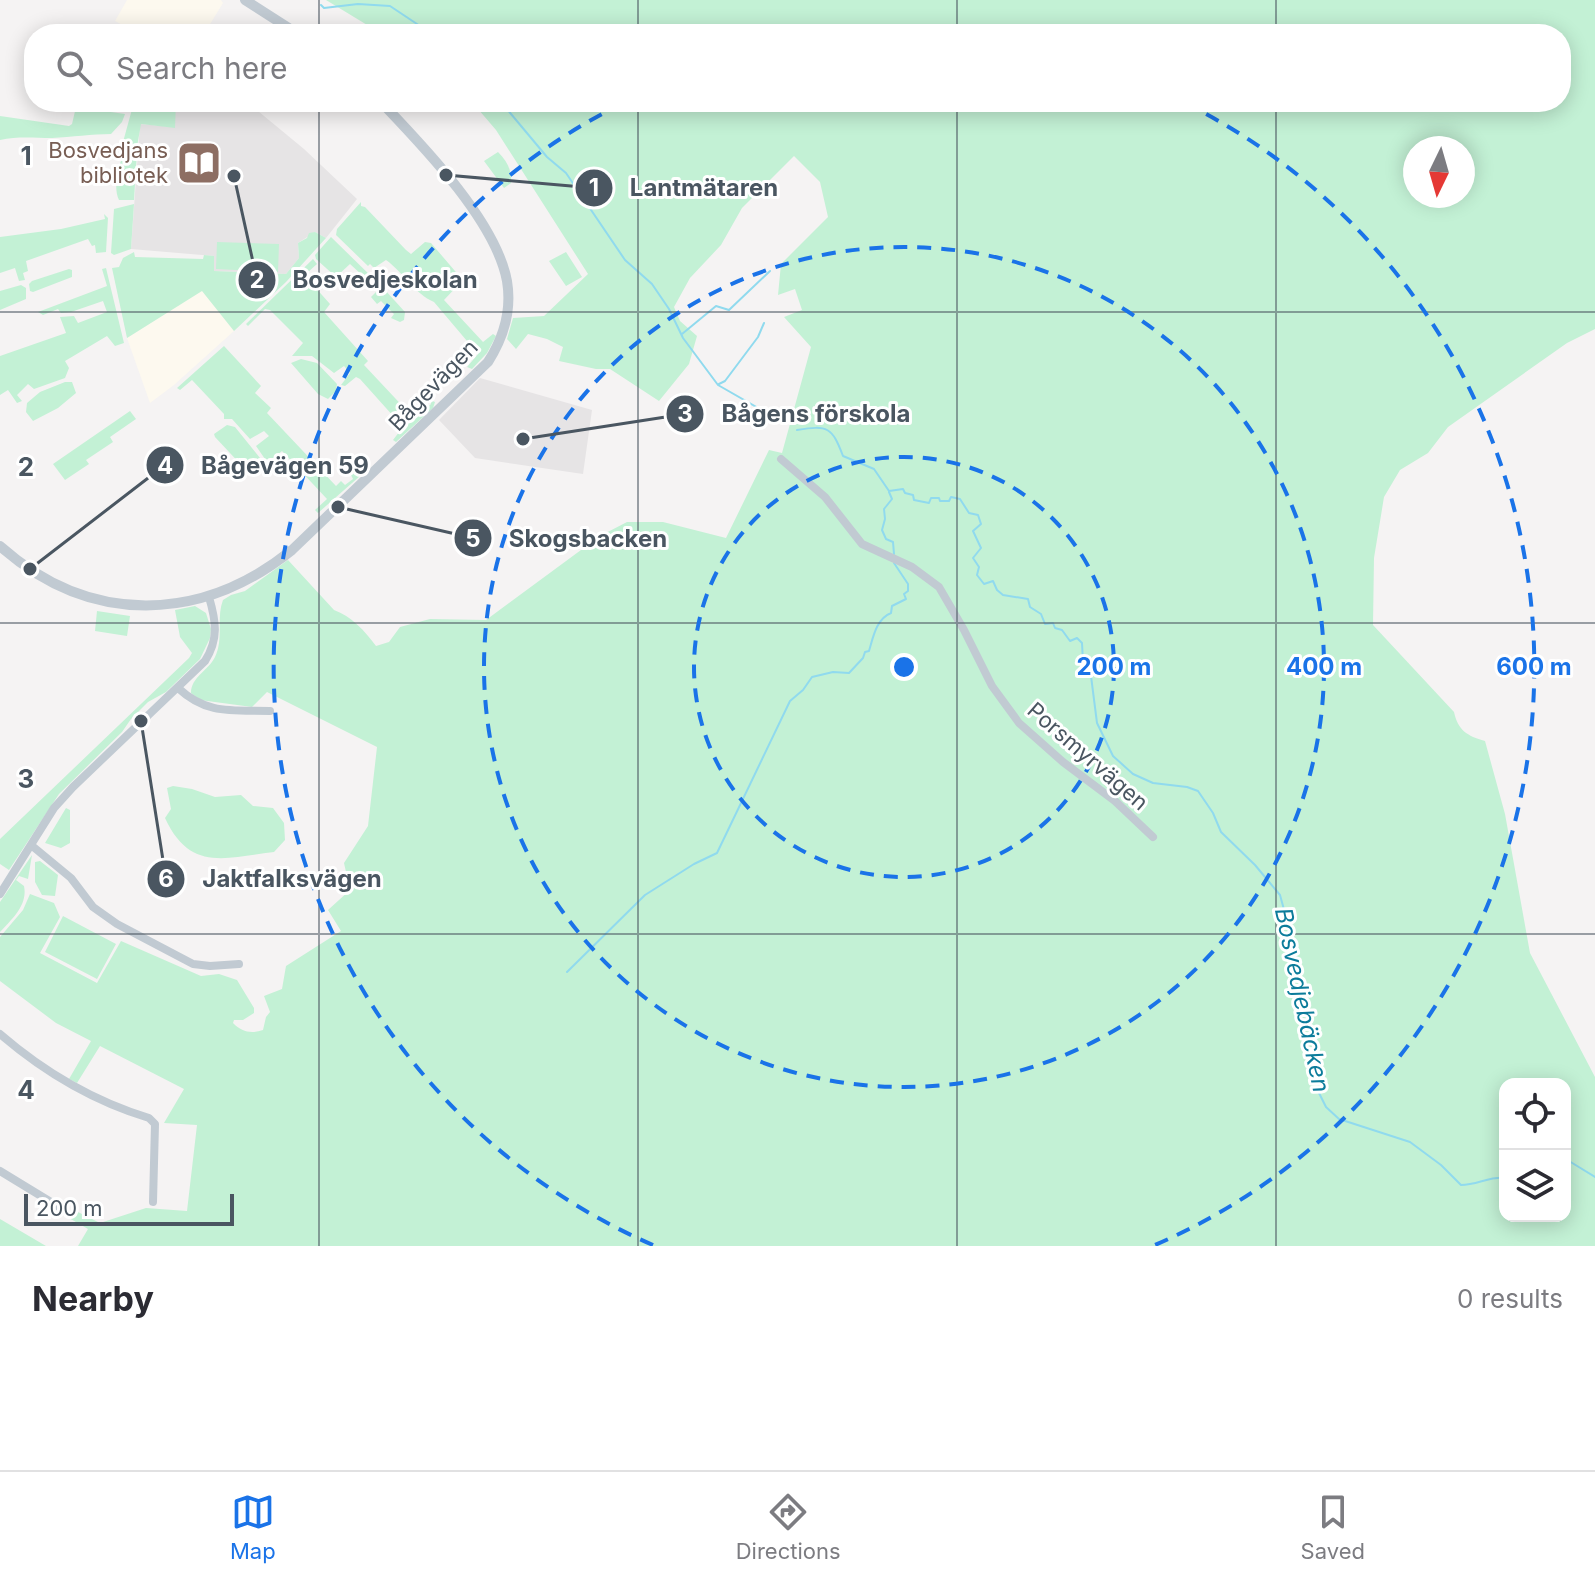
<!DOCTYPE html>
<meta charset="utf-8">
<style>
:root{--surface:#fff;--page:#f7f7f7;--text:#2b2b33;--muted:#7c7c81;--line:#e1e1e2;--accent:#1a73e8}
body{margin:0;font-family:Inter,sans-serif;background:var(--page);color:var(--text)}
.controls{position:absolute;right:24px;bottom:24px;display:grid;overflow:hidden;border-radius:16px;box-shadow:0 4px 20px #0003}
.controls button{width:72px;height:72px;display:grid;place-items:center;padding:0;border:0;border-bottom:2px solid var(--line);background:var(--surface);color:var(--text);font:40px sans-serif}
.compass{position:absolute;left:1403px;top:136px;width:72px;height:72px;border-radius:50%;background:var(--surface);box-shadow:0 4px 20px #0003;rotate:185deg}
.scale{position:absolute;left:24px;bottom:20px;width:210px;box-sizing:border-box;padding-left:8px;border:4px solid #4a5661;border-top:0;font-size:22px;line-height:28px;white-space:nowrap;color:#4a5661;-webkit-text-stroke:6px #fff;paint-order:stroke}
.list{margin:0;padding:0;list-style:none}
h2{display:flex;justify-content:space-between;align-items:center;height:104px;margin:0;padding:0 32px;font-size:34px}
h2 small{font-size:26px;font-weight:400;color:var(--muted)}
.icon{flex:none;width:44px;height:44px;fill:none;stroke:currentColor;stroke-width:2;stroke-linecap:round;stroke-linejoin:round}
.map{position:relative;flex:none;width:1595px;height:1246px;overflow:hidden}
.search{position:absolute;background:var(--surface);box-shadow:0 4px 20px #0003;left:24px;right:24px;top:24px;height:88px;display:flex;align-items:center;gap:20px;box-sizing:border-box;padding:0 28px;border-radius:32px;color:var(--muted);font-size:30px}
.sheet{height:224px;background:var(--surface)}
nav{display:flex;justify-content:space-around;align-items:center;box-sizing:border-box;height:112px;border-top:2px solid var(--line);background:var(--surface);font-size:22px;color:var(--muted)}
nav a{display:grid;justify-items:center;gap:4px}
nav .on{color:var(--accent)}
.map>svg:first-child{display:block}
</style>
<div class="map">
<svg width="1595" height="1246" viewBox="0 0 1595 1246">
<rect width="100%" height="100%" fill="#f5f3f3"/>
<path fill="#fdf9ef" d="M127,0h94l2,3 -19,31h-34l-14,-7 -4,7h-13l-24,-13z
M202,290l32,41 -60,54 -24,18 -23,-65z"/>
<path fill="#e6e4e5" d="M176,102h71l57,47 53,50 -31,39 -11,-6 -17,11 1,15 -13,16 -73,-3 1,-15 -83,-7 9,-125 34,3z
M480,378l112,32 -9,64 -108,-16 -36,-38z"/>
<path fill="#c3f1d5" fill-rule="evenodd" d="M326,0h1269v329l-28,14 -119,84 -20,26 -28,17 -16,27 -10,61 -1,67 81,87c4,18 13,24 31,29l20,73 25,139 65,124v169h-1517l10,-17 -19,-11 5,-8 26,13 46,-15 41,3 10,-86 -33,-2 20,-34 -84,-43 -23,37 -8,-4 22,-38 -35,-18 -56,-42v-44l23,-27 7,-16 24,9 6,14 -20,36 57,30 24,-42 80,35 18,-2 18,6 17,28v5l-11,7h-9l-1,3c9,9 18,11 30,7l3,-13 4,-5 -6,-16 18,-7 4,-23 55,-35 -13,-21 22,-20 -6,-27 24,-37 9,-79 -110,-55 -15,15 -52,-7 -9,-7c0,-16 17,-22 24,-36 9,-19 1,-39 8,-57l8,-5 14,-4 43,-31 46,50c17,6 31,21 42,36l13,-4 11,-15 30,-8 56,1 114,-84 27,-14h36l63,16 43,-88 13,3 29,-106 -27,-30 18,-7 -7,-21 -17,6 3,-31 47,-47 -8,-35 -26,-26 -52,52 -21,37 -31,33 -16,29 6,14 17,15 -8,28 -30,37 -49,-32h-14l-37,-8 4,-14 -16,-8 -19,-5 -12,15 -9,-10 6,-21 31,-2 44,-42 -92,-144 -24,-28h1089v-68h-1179zM1415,148h48v48h-48zM1505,1084h60v132h-60z
M134,102h42l-1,26 -34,-4 -4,23h-12l-2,-5z
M76,107l49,7 -3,8 -11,12c-19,0 -39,3 -59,4 -18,0 -34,-2 -52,2v-24l69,10 3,-2z
M127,152h10l-3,48h-15c-6,-11 -2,-39 8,-48z
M498,152c9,9 14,18 13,31l-7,5 -20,-27z
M361,202v4l4,1 41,43 5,4 14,-12 6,1 30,35 1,3 -18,19 39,42 10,-8 3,2 -9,17 -15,16 -5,-2 11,-13 -44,-52c-19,-8 -31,-30 -48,-42l-12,8 -4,-4 -2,2 -32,-31 1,-6z
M134,204l-3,45 -17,6 -3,-2 3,-44z
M104,214l4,4 -2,34 -10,1 -1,-8 -3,1 -4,-7 -62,22 2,10 -5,2 2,7 -6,1 -4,-13 -15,5v-36l61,-8 44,-10z
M315,232l11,6 -40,44 -52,49 -32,-40 -75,47 -15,-70 7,-1 4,-9 11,-6 1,5 68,2 1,-4 10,1v15l72,3 13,-16 -1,-15 9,-5 2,-5z
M331,237l45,44 2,3 -3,3 -25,-23 -14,13 -20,-18 -1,-4z
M217,242l62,2 -1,28 -62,-3z
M566,252l16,25 -16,9 -17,-25z
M313,259l4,5 -10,9 -1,4 24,27 -6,8 44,49 -4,4 46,49 5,-3 4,4 12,-11 -1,-4 5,2 -2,6 -37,34 -3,-2 10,-13 -43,-48 -4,-2 -11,9 -4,-1 9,-12 -6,-7 -10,7 -22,-17h-20l11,-13 -33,-33 -5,-1 -17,17 -2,-2z
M106,268l18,75 -9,3 -8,-10 -42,25 4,7 -4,10 -31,11 -6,-5 -11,11 5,6 -5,2 -9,-13 -8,5v-39l66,-23 -6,-16 14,-1 4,7 29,-11 -4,-11 -32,11 -10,1 -3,-4 -15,6 -5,-3 69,-26 -5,-17z
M69,269l3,1v7l-39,15 -3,-1 -1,-7 3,-3z
M21,285l5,3v11l-26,11v-19z
M379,289l6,1 20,22 -1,8 -4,2 -9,-4 3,-4 -13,-13 -4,3 -6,-7z
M224,346l37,40 -6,7 16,15 -4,5 69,73 5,-5 4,4 8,-6 -2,-4 4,-2 5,3 -42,37 -3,-3 12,-11 -45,-48 -11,9 -6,-1 -9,-13 13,-10 -5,-5 -14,8 -18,-20h-8v-5l-32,-34 -12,10 -3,-2z
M301,359l16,4 20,21 -1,7 -8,8 -10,-5 -27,-31z
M65,382h7l4,11 -18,15 -25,13 -7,-9 1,-9 13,-11z
M130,411l6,8 -26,18 3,5 -27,18 3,4 -24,16 -12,-16z
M227,425l8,2 25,31 -1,6 -7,6 -8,-2 -29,-31 -1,-3z
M195,606l11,7 5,16 -1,9 -10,21 -34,33 -18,10 -17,17 -9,13 -63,62 -50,76 -9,-6v-25l189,-181 3,-5 -12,-16 -5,-27z
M97,611l33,5 -3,20 -32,-5z
M173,786l19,3 23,8 26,-2 12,11 20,2 11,15 1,17 -11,12c-49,6 -84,20 -109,-34l6,-9 -4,-21z
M66,808l4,2v33l-9,5 -16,-5z
M32,855l-4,24 -9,-3 -3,4 8,6c4,19 -12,33 -24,46v-30z
M40,861l18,14 -3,21 -13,-1 -7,-13v-20z
M63,916l53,28 -19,35 -52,-27z
M0,1219l46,27h-46z"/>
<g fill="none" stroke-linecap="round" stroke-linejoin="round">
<path stroke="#90daee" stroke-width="2" d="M321,5l3,3 34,-4 32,2 42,28
M501,102l46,55 19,16 59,87 27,24 17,25 14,29 35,47 63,36
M682,334l34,-28 13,4 41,-39
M719,384l6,-3 33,-44 6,-14
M797,430c31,-5 35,-3 46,26l31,13 15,22 14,-2 2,4 8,2 1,5 15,3 2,-5h8l1,3h9l2,-4 9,2 9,14 9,2 3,9 -8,7 8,17 -8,10 6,9 -2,8 7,9 9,-3 4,9 6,5 25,4 2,8 11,7 4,10 8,-1 2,5 7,2 8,11 7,-3 5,5 1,19 8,14 6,47 16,33 20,18 20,9 34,4 11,4 15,22 8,19 34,33 25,30 12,44 19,97 9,24 -2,31 8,16 13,12 71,23 31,23 20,20c16,0 29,-9 44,-7
M889,492l3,7 -8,10 1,10 -3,11 4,9 7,3 1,12
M567,972l78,-77 49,-31 23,-11 73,-152 13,-11 9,-13 21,-5 16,1 14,-15 2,-6 4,-1c4,-13 7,-32 22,-38l1,-7 14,-7 -2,-5 4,-3v-7l-14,-21
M1565,1164l4,-3 26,16"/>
<path stroke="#c1cad2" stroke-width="8" d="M781,459l44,38 37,47 50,23 27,20 25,43 28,56 27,37 44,39 52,39 38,36
M178,688c29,27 54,22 92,23
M31,845l40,33 22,29 24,17 76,40 17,2 29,-2
M0,894l54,-86 19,-21 132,-126c14,-22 11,-40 4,-64
M0,1034c44,38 93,67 149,84l6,6 -2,78
M0,1171l64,39"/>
<path stroke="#c1cad2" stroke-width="10" d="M245,0l53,34
M0,546c90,80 201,77 292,4l196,-188c16,-25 24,-51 19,-81 -11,-60 -85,-136 -126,-179"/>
</g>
<path fill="none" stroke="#4a5661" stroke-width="2" stroke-opacity="0.55" d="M319,0v34M638,0v34M957,0v34M1276,0v34M319,102v1144M638,102v1144M957,102v1144M1276,102v1144M0,312h1595M0,623h1595M0,934h1595"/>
<g fill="none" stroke="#1a73e8" stroke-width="4" stroke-dasharray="14 10">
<circle cx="904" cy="667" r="210"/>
<circle cx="904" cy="667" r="420"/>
<path d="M653 1245A630 630 0 0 1 623 103M1185 103A630 630 0 0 1 1155 1245"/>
</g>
<defs>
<g id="library-square" transform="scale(2.3)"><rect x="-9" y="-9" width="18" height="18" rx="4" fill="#8d6e63" stroke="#fff"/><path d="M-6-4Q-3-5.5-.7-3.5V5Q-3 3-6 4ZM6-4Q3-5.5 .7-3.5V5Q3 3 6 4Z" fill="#fff"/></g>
</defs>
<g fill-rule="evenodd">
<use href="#library-square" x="199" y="163"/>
</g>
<g text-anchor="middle" stroke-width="6" stroke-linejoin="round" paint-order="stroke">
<g font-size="22" fill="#785e54" stroke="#fff" text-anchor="end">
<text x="168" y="158">Bosvedjans<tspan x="168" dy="25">bibliotek</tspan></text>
</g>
<g font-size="22" fill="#4a5661" stroke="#fff">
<text transform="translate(433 385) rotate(-46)" y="8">Bågevägen</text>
<text transform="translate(1088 756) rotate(41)" y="8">Porsmyrvägen</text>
</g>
<g font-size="24" font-style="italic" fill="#0c7c9b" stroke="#fff">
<text transform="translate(1302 1000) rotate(78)" y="8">Bosvedjebäcken</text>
</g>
</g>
<g font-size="26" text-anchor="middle" font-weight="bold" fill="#4a5661" stroke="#fff" stroke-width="6" stroke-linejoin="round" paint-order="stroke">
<text x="26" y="165">1</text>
<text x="26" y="476">2</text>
<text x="26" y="788">3</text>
<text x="26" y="1099">4</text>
</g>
<circle cx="904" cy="667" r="12" fill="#1a73e8" stroke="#fff" stroke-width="4"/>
<g font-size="24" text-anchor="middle" font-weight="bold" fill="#1a73e8" stroke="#fff" stroke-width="6" stroke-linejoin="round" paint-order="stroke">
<text x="1114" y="675">200 m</text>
<text x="1324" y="675">400 m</text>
<text x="1534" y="675">600 m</text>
</g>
<path fill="none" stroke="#4a5661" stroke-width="3" d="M446 175L594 188M234 176L257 280M523 439L685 414M30 569L165 465M338 507L473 538M141 721L166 879"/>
<g fill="#4a5661" stroke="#fff" stroke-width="3">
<circle cx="446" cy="175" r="8"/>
<circle cx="234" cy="176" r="8"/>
<circle cx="523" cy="439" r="8"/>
<circle cx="30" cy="569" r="8"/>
<circle cx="338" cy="507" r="8"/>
<circle cx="141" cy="721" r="8"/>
<circle cx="594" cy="188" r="20"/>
<circle cx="257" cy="280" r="20"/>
<circle cx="685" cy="414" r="20"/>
<circle cx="165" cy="465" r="20"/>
<circle cx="473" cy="538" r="20"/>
<circle cx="166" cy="879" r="20"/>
</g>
<g font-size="24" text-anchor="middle" font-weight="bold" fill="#fff">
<text x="594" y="196">1</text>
<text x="257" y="288">2</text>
<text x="685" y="422">3</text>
<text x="165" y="474">4</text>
<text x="473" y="547">5</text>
<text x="166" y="887">6</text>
</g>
<g font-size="24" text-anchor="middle" font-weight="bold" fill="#4a5661" stroke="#fff" stroke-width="6" stroke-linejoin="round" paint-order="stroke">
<text x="704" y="196">Lantmätaren</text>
<text x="385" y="288">Bosvedjeskolan</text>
<text x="816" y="422">Bågens förskola</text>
<text x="285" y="474">Bågevägen 59</text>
<text x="588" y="547">Skogsbacken</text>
<text x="292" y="887">Jaktfalksvägen</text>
</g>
</svg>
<div class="controls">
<button><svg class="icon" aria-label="locate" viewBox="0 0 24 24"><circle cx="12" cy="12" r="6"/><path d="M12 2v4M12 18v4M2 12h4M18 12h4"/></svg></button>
<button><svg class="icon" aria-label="layers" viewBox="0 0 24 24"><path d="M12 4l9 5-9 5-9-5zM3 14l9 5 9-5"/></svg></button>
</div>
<svg class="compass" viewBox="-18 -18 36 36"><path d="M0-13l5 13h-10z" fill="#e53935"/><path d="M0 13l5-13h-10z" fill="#7c7c81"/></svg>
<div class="scale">200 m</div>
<div class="search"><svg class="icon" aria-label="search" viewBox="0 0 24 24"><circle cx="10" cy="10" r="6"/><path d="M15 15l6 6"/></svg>Search here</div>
</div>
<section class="sheet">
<h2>Nearby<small>0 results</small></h2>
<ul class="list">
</ul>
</section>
<nav>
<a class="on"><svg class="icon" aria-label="map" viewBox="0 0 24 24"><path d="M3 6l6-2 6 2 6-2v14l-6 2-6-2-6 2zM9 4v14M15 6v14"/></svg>Map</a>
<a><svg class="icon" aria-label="directions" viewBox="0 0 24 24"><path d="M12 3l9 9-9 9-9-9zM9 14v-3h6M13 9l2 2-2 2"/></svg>Directions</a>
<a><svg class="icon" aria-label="saved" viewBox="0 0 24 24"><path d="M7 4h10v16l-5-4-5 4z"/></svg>Saved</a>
</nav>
